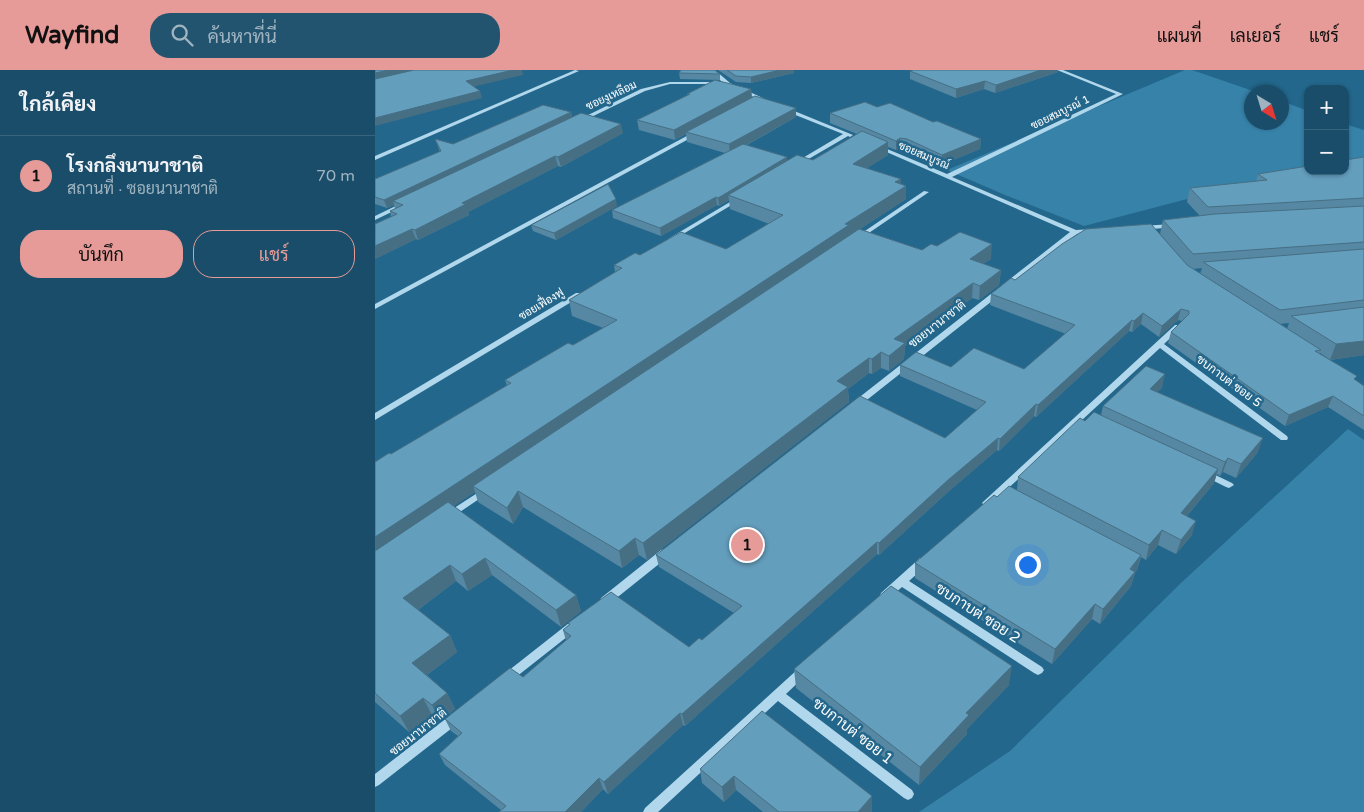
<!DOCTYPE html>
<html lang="th">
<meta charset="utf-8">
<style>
:root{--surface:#1a4d69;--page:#23546f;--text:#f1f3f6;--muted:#9fb4c0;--line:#38647d;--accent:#e69b98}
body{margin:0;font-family:"Varela Round",Sarabun,sans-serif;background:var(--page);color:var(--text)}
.controls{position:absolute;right:15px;top:15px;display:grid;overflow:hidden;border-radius:10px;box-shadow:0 1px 4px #0004}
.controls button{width:45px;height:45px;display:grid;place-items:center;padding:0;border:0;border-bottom:1px solid var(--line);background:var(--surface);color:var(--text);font:25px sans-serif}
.compass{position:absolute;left:869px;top:15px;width:45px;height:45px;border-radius:50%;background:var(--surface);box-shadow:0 1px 4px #0004;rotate:142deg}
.you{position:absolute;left:652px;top:494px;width:18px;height:18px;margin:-12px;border:4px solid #fff;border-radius:50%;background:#1a73e8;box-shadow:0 0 0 8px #1a73e833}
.badge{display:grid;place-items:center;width:32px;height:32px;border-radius:50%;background:var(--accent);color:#111;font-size:16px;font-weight:700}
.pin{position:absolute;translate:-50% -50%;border:2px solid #fff;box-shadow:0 1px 5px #0006}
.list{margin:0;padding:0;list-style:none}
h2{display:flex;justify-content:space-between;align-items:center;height:65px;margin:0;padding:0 20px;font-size:21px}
h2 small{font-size:16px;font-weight:400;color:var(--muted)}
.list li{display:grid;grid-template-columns:32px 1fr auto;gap:15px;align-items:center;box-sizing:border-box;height:80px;padding:0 20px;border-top:1px solid var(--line)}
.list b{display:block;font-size:19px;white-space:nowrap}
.list p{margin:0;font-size:16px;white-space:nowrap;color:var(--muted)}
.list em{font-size:16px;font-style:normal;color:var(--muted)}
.actions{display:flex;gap:10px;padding:15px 20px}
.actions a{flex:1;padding:11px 0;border:1px solid var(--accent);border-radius:20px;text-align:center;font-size:18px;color:var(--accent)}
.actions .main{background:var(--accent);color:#111}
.icon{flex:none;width:28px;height:28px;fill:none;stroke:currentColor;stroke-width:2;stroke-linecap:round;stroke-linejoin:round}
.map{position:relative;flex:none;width:989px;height:742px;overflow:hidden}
header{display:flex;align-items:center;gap:30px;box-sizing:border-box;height:70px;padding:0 25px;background:var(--accent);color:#111}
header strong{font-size:24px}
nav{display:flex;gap:28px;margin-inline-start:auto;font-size:18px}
.search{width:350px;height:45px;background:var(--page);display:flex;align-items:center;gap:12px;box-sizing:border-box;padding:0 18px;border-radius:20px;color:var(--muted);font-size:19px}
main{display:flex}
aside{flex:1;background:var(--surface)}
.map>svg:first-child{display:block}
</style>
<header>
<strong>Wayfind</strong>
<div class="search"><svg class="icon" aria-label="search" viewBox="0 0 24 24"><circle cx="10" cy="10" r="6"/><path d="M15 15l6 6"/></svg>ค้นหาที่นี่</div>
<nav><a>แผนที่</a><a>เลเยอร์</a><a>แชร์</a></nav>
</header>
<main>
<aside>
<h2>ใกล้เคียง<small></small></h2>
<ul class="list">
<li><span class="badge">1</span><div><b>โรงกลึงนานาชาติ</b><p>สถานที่ · ซอยนานาชาติ</p></div><em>70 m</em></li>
</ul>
<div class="actions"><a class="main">บันทึก</a><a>แชร์</a></div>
</aside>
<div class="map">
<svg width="989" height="742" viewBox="0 0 989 742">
<rect width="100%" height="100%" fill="#23678c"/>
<path fill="#3782a9" d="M810,0h7l64,22h-5v30h30l1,-21 26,10v60l-98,22 -126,33 -79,-31 -58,-25z
M970,54l19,6v36l-19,3z
M973,359l16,11v372h-445l91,-61 172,-169z"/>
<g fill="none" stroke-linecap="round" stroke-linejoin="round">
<path fill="#b0d7eb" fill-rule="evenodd" d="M200,0l4,1 -204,89v-4z
M335,0h5l15,13 37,17 -5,1 -38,-18 -2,1h-52l-25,7 -62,30 -5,-1 63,-31 29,-7h52z
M682,0h6l60,24 -171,83 124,53 18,-1 3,2 -3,2 -17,1 -219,173h-6l-1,-2 1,-2 218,-171 -195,-85 5,-1 67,28 169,-80z
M408,38h4l66,27 -3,2 -2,-1 -48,28h-4v-2l47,-28 -60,-24z
M321,61l3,2 -1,1 -323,175v-5z
M549,121l5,1 -69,47h-4v-2z
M360,129l5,1 -67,40 -2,1 -3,-2z
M29,132l3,2 -1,1 -31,15v-4z
M797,154l2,1v2l-32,3 -3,-2 3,-2z
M201,223h6l1,2 -208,125v-7z
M800,255h3l4,2 -18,17 123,92 1,2 -1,2h-6l-121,-92 -170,157h-6l-2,-2 2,-2z
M830,400l27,13 2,2 -5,3 -3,-1 -24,-12 -2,-2z
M110,418l5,3 -2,2 -37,25h-6l-2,-2 2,-2z
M290,479l4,1 1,3 -1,3 -60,48 -4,1 -4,-1 -1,-3 1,-3 60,-48z
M549,487l4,1 1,3 -1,3 -19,17 133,86 2,3 -2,3 -4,2 -4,-2 -132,-86c-6,5 -12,14 -21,12l-1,-3 1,-3 39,-35z
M198,552l4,1 1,3 -1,3 -66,52 -4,2 -4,-2 -2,-3 2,-3 66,-52z
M427,597l4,2 2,3 -2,3 -20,19 126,96 2,4 -2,4 -4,2 -4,-2 -126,-97 -120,111h-15l2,-4 153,-139z
M82,642l4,1 2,4 -2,4 -82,64 -4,2v-13l78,-61z"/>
</g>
<path fill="#5688a3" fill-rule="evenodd" d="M343,0h75l1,3 -43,10 -15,-1z
M538,0h145v2l-63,21 -11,-4 -28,9 -46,-19v-8z
M304,3l41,1v6l-40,-1z
M376,19l1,8 44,11v9l-49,28 40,12v4l26,-1 44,-26 -27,-11v-10l47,-6 56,15 48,17 -1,10 -39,16 -34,-16 -7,-1 -4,2 -8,-3v8l-21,13 39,18v13l-46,30 62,21 15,-4 54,13 -8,5 18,6 -2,15 -20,15 -7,-2 -67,48 -1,13 -15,12 -8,-3 -9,6 -3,-1 -21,16 1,13 -202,158 -8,-5 -17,13 -99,-61 -10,17 -35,-22 -3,-10 -22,14 123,89 5,16 -20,16 -69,-52 -24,16 -12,-10 -38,29 32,25 7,17 -30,23 20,18 8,16 -15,12 -8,-6 -23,17 -34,-30v-240l16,-8 116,-68 -2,-6 68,-35 30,-17 -31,-12 -3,-16 46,-28 -1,-7 26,-10 86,-6 43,-25 -39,-15 -1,-9 -10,6 -2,-1 -56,31 -48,-18 -1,-8 113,-57 -38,-11 -1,-8 -11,6 -36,-10 -2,-10 51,-24 -1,-2z
M196,42l1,5 51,16 -62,34 -3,-1 -90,46 1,3 -51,25 -2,-1 -41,20v-35l16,-7 -1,-6 5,-2 -1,-4 -7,3 -12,-4v-25l65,-27 -5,-13 18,5z
M989,87v198l-34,5 -10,-7 -1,1 36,26 9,6v44l-36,-23 -43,19 -117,-83 3,-11 11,-11 -4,-1 -19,17 -18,-13 -9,8 -3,-1 -93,86 -2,-1 -35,35 -2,-1 -49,42 -69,63 -2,-1 -192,172 -2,-1 -75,69 -5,-5 -22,23h-82l2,-2 -56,-45 -6,-11 19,-18 -7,-5 -6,-12 78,-42 43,-36 -3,-11 6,-5 -1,-2 121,24 13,-7 32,-27 -75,-46 -3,-12 289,-117 32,-28 -77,-34v-11l124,4 42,-35 -76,-29 1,-11 24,-14 165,-22 -20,-24 3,-14 37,-4 -13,-14 3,-14 66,-6 2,-8zM827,198l-2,6 -7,-5zM914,253l-2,6 -7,-5z
M242,136l-61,34 -23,-9 -2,-6z
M787,318l-5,4 101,60 -22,26 -13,-6 -3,4 -3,-2 -3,9 -27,33 5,19 -16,19 -18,-9 -12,15 -5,-3 -4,13 -2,3 -4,13 -31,38 -8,-5 -40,45 -137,-86v-15l82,-66 20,-7 1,-13 83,-62 2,-9z
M419,599l215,16 -42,44v5l-48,51 -123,-97z
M325,699l172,27v15l-1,1h-108l-27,-22 -12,12 -22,-19z"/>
<path fill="#466f84" d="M14,0h33l-47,11v-8z
M138,0h9l1,5 -55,13 -2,-7z
M405,0h13l1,3 -43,10v-6z
M666,0h17v2l-63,21 1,-8z
M610,11l-1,8 -28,9v-9z
M376,19l1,10 -66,33v2l-11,6 -1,-10z
M105,21l2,7 -107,28v-8z
M421,38v9l-66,37 -1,-10z
M196,42l2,8 -180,81 1,4 -7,3 -3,-8z
M246,54l2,9 -62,34 -3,-10z
M525,68v10l-4,2v-9z
M606,69l-1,10 -39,16 1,-10z
M513,72v13l-35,22v-13z
M180,86l3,10 -90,46 1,3 -51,25 -3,-10 47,-27z
M412,87v8l-59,30 1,5 -10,6 -1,-8z
M526,109v10l5,-3v13l-57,37 -376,250 2,6 -100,67v-22l470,-313 50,-42z
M341,127l1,8 -56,31 -1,-8z
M241,129l1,7 -61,34 -2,-7z
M37,159l4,10 -41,20v-13z
M617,174l-1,15 -22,14 1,-14z
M626,200l-2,15 -20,15 1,-14z
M598,213l-1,15 -67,48 -1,13 -15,12v-15l5,-17z
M806,239l-3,11 -19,17 3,-11z
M768,243l-2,11 -9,8 2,-11z
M757,250l-3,11 -93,86 2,-12z
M989,271v14l-34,5 6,-16z
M506,282v16l-9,6v-15z
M494,288v15l-21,16 1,13 -202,158 -4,-17 194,-162z
M790,304l-3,14 -15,14 3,-13z
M958,326l-5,11 -43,19 4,-11z
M661,334l-2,12 -35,35 1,-12z
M623,368l-1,12 -49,42 -69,63v-12l69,-63z
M888,368l-5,14 -22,26 5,-14z
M853,388l-5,14 -3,4 5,-14z
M843,399l-4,14 -37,45 4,-15z
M143,421l5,16 -10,17 -6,-16z
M821,451l-4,14 -16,19 5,-14z
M787,460l-4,15 -12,15 3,-15z
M260,468l4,17 -17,13 -3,-17z
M502,472v12l-192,172 -3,-12z
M766,485l-4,15 -2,3 -4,13 -31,38 3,-15 27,-40z
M110,488l7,17 -24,16 -6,-17z
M75,495l6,16 -45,34 -8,-17z
M201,525l5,16 -20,16 -5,-17z
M720,534l-3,15 -40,45 3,-15z
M75,565l7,17 -37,28 -8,-17z
M637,596l-3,19 -42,44v5l-48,51 1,-18 46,-54z
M72,623l8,16 -15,12 -8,-16z
M48,628l9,17 -23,17 -9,-16z
M305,643l3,12 -75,69 -4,-12z
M359,706l2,14 -12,12 -2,-15z
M224,708l4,11 -22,23h-16z
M497,726v15l-1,1h-13z"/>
<path fill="#649ebd" stroke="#466f84" d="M0,0h14l-14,3z
M39,0h99l-47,11 14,10 -105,27v-39z
M306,0h33l6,4 -41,-1z
M352,0h53l-29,7 -15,-1z
M538,0h128l-45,15 -11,-4 -29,8 -46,-18z
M340,10l36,9 -77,41 -37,-10 53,-26h-3z
M380,26l41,12 -67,36 -43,-12z
M490,32l12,5 13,-4 43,19 4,-1 44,18 -39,16 -35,-16 -7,-1 -4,3 -66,-28z
M168,35l28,7 -187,88 -9,-3v-18l66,-28 -6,-12 18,5z
M206,43l40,11 -63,33 -3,-1 -93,47 4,1 -51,26 -3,-1 -37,17v-22l22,-10 -7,-3 13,-6 -10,-4z
M487,61l26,11 -35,22 48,15 -6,3 11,4 -61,38 4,1 -474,312v-75l14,-9 2,1 120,-71 -6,-3 63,-37 5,2 44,-25 -48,-20 53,-32 -8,-3 21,-12 5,2 41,-23 45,17 57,-34 -55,-20 69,-40 16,5z
M368,74l44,13 -69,41 -2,-1 -56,31 -48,-18z
M989,87v41l-156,9 -18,-19 77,-8 -9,-6 50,-8v5h37v-11z
M233,114l8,15 -62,34 -23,-8z
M989,136v36l-171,12 -30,-34 52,-6z
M776,154l36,41 134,85 -6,1 42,25 -3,3 10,7v30l-31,-20 -44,19 -118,-83 18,-18v-3l-8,-2 -19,17 -19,-13 -9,8 -2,-1 -94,85 -2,-1 -36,35 -2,-1 -50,42 -69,63 -2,-1 -195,172 -2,-1 -76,69 -5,-4 -34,34h-66l7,-6 -67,-52 23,-21 -17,-14 65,-51 13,9 48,-41 -8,-6 7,-6 -2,-1 43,-31 78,55 10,-9 3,2 40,-34 -86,-51 204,-159 85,42 41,-36 -86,-37 16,-13 35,15 23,-19 50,21 51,-44 -84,-31 20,-16 4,2 47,-36 24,-15z
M484,159l63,21 9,-6 6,2 23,-14 32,12 -22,15 31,11 -21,16 -7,-3 -79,56 11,4 -16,13 -8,-4 -9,7 -3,-1 -32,23 11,6 -205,156 -8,-5 -16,13 -101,-60 -11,17 -34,-22z
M989,179v51l-84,10 -77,-48z
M989,237v34l-28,3 -45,-28z
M771,296l19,8 -15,15 113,49 -22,26 -13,-6 -3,4 -122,-56z
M719,342l124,57 -37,44 15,8 -15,19 -19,-10 -13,15 -131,-68 62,-59 5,3z
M634,416l132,69 -11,14 5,3 -32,37 -8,-5 -40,45 -140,-86 79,-68 3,2z
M73,432l128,93 -20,15 -71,-52 -23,16 -12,-9 -47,33 47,37 -38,28 35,30 -15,12 -9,-7 -23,18 -25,-23v-142z
M516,516l121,80 -46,47 3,2 -49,52 -126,-98z
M387,641l110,85 -14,16h-79l-45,-36 -12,11 -22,-18z"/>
<g text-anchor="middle" stroke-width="5" stroke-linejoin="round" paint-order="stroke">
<g font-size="11" fill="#fff" stroke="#23678c">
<text transform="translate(236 25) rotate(-25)" y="4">ซอยงูเหลือม</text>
<text transform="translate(685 42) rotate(-26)" y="4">ซอยสมบูรณ์ 1</text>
<text transform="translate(549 85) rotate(23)" y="4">ซอยสมบูรณ์</text>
<text transform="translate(166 234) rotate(-31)" y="4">ซอยเฟื่องฟู</text>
</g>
<g font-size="12" fill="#fff" stroke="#23678c">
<text transform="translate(562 254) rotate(-38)" y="4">ซอยนานาชาติ</text>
<text transform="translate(854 311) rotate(37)" y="4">ชบกาบต่ ซอย 5</text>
<text transform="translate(43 662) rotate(-38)" y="4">ซอยนานาชาติ</text>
</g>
<g font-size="15" fill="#fff" stroke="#23678c">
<text transform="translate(603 543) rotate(33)" y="5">ชบกาบต่ ซอย 2</text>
<text transform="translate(478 661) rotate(38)" y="5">ชบกาบต่ ซอย 1</text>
</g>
</g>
</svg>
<div class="controls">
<button>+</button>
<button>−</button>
</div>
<svg class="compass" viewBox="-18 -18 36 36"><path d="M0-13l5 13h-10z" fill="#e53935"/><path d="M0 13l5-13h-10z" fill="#9fb4c0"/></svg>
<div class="you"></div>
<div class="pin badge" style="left:372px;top:475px">1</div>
</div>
</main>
